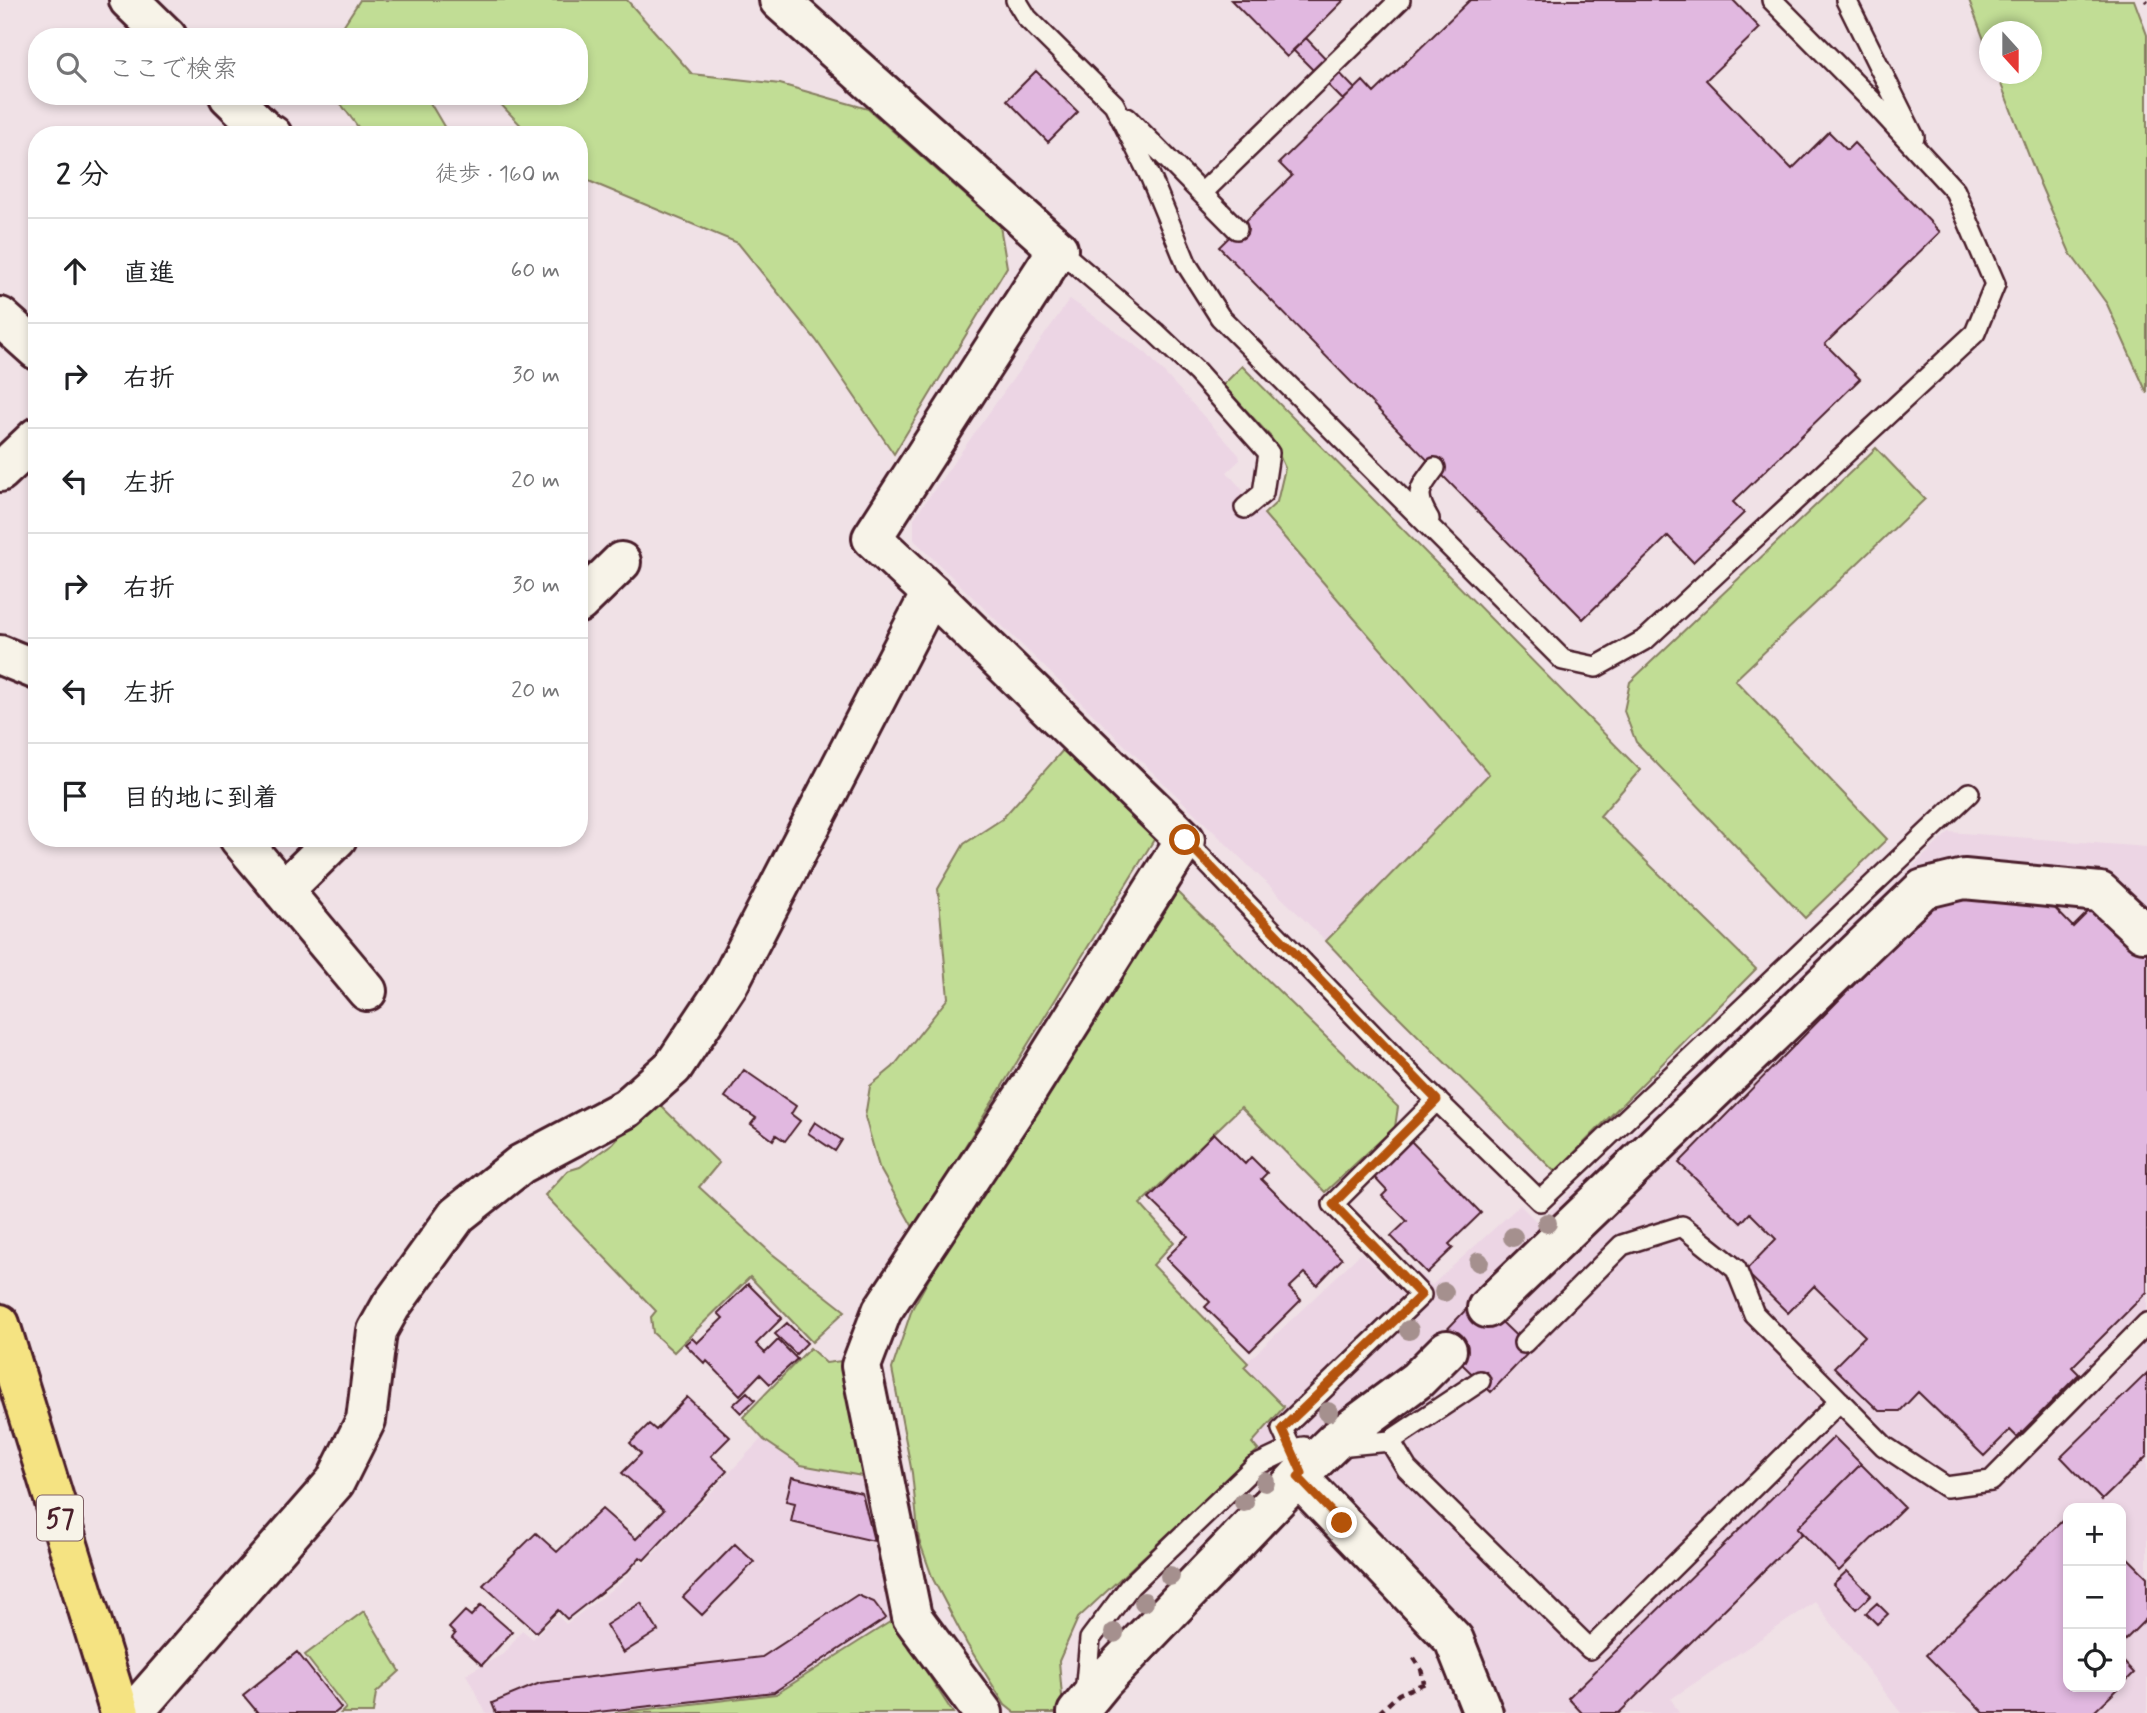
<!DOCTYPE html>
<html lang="ja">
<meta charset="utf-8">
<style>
:root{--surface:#fff;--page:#f2f2f2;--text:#202124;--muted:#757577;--line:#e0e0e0}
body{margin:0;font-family:Mynerve,"Klee One",sans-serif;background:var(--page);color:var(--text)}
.controls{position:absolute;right:21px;bottom:21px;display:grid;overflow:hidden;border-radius:14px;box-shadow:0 4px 10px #0003}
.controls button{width:63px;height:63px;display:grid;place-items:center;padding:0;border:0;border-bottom:2px solid var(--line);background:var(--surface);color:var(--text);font:35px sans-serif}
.compass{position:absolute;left:1979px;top:21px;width:63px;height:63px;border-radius:50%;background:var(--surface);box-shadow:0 4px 10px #0003;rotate:159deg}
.stop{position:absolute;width:21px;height:21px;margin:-16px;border:5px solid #b45309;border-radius:50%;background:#fff}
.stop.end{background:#b45309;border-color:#fff;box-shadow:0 2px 7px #0008}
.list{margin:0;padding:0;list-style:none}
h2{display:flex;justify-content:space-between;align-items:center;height:91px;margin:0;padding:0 28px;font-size:30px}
h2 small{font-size:23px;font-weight:400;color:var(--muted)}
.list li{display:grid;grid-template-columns:46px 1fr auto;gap:21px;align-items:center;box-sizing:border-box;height:105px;padding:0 28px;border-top:2px solid var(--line)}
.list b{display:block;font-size:26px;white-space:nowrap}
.list em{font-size:23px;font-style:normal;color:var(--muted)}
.icon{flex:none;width:38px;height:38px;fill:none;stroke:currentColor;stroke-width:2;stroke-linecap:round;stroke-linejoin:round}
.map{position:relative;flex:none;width:2147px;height:1713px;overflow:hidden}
.search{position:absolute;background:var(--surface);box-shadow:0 4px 10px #0003;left:28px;top:28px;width:560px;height:77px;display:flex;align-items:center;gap:18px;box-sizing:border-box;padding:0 24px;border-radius:28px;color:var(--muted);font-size:26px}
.panel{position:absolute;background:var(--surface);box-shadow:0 4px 10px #0003;left:28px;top:126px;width:560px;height:721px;border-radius:28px}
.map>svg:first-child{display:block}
</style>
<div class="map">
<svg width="2147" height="1713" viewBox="0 0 2147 1713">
<rect width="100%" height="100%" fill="#f0e1e6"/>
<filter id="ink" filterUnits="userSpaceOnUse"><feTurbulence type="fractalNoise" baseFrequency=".0143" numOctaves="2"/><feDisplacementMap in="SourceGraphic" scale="14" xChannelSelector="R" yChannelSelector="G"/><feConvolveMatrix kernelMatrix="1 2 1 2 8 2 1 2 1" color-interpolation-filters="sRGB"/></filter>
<g filter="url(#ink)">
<path fill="#ecd5e4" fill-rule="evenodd" d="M1070,299l76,54 93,102 1,5 -13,12 262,302 -163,167 -412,-401v-22z
M1949,832l198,15v866h-246l-86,-111 -144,97 8,14h-181l-145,-201 -95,-62 -6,-7 -9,-77 118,-113 31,31 19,-18 21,19 88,-80 18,18zM2068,1508h53v179h-53z
M762,1438l39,27 61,11 31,144 -117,74 -164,19h-126l-20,-39 39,-21 17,-23 11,9 23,-24 10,9 57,-43 16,-19 5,2z"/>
<path fill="#c1dd95" stroke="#867e60" stroke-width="2" d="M360,0h267l65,74 88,10 88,25 132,117 7,41 -113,187 -78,-114 -78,-97 -159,-66v-42h-49l-37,-39h86v-59h-243z
M1969,0h165l13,35v358l-40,-89 -37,-51 -30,-69 -43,-110h35v-42h-42l-1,21z
M335,96h91l23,39h-85z
M1242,366l398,404 -40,46 156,153 -201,203 -171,-170 -58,-61 163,-167 -225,-260 13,-12 8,-34 -14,-31 -48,-52z
M1876,448l49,51 -190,181 152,159 -82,79 -169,-176 -12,-31 6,-29z
M1064,749l91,89 -241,391 -35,-62 -14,-50 5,-31 23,-19 55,-69 -10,-109 26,-45 38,-25z
M1177,892l221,215 -3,20 -70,65 -84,-85 -101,97 34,38 -21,23 95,98 -4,4 40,40 -32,36 6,7 -180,168 -19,43 4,47 -8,5h-40l-10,-8 -38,-61 -34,-65 -14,-39 -7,-67 -20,-104 20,-60 22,-39z
M654,1099l65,64 -20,24 72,66 74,58 -33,31 -62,-65 -76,75 -21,-19 -2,-16 5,-6 -111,-116 22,-24 13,-4 33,-24z
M810,1348l16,15 15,-2 21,115 -61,-11 -37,-25 -21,-23z
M364,1611l36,60 -24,22 -3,20h-32l5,-5 -41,-53z
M893,1620l60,93h-338l161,-19z"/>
<path fill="#e1b8e0" stroke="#4a1f2b" stroke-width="2" d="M1231,0h113l-57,57z
M1470,0h263l27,28 -54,52 86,89 37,-37 18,18 7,-7 86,89 -115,112 35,35 -127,123 11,11 -51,49 -25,-26 -85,83 -364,-372 73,-71 -13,-13 84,-82 11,12z
M1306,38l49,51 -12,11 -50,-50z
M1036,71l42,41 -30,30 -41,-42z
M2042,895l31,32 21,-21 53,22v364l-75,75 7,7 -62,63 -7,-7 -26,26 -66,-64 -18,19h-21l-45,-44 31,-31 -51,-50 -26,27 -43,-42 31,-32 -26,-26 -9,10 -62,-60 261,-266z
M744,1070l52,36 -5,8 9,7 -15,20 -9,-6 -3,5 -22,-16 5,-6 -31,-21z
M815,1122l27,18 -7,11 -27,-18z
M1214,1133l31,31 6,-7 16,16 -6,6 81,80 -25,26 -12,-12 -16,15 12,12 -51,51 -45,-44 5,-5 -44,-44 22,-22 -39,-38z
M1409,1139l72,74 -32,31 4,4 -26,25 -36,-37 16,-15 -25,-25 5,-5 -15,-16z
M748,1284l34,34 -26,26 9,9 13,-13 19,19 -27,25 -10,-10 -20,21 -33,-34 -2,3 -20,-20 7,-6 5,5 26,-25 -5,-5z
M1477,1298l54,52 -40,42 -54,-52z
M787,1323l20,20 -11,11 -21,-20z
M2147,1373v83l-45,44 -41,-43z
M747,1392l8,8 -14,13 -8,-8z
M687,1397l43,40 -19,19 16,15 -83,89 -4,-3 -13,15 -60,47 -9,-9 -22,22 -53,-47 53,-52 21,19 45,-43 34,30 28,-29 -42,-37 19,-19 -11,-11 19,-19 7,6z
M1834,1437l27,27 -64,64 5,5 -183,180h-37l-14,-15z
M1861,1464l43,43 -65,64 -42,-43z
M792,1477l70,16 12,48 -83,-19 4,-19 -9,-2z
M2068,1515v172h52l-27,26h-109l-58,-58z
M735,1544l19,18 -52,53 -19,-18z
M2121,1551l26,26v41l-26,26z
M1847,1571l24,24 -14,14 -24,-25z
M857,1595l17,7 12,16 -112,74 -185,21h-93l-4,-10 48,-20 222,-26z
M641,1603l17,28 -35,22 -17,-28z
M1877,1603l11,11 -11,10 -11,-11z
M481,1605l31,27 -30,33 -30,-27 3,-4 -6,-6 16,-17 6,5z
M297,1652l44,56 -6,5h-77l-15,-18z
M2121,1659l13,14 -13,13z"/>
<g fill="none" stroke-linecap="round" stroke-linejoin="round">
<g stroke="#4a1f2b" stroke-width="24">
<path id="lane" d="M1016,0l11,18 87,86 37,74 36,87 33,52 343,343 33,7 50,-28 329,-306 20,-49 -40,-93 -82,-89 -101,-102
M1846,0l68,137
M1127,118l110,111
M1202,193l198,-193
M1058,249l97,83 42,40 72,81 -6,40 -18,15
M1429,519c-15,-25 -10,-30 6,-51
M1185,840l237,246 118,115 429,-408
M1524,1343l98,-98 60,-19 54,43 18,45 130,132 62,41 45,-6 156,-158
M1390,1441l17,28 183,180 250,-248
M1338,1446l52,-5 90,-60
M1302,1473l-20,-44 139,-134 -88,-91 104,-104
M1085,1694l5,-55 40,-53 125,-120 36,-17 13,-2"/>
</g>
<g stroke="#4a1f2b" stroke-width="44">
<path id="street" d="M129,0l38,37
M229,96l36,35 7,4
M0,317l37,33
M0,472l37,-35
M579,603l42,-41
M0,655l37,15
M239,838l128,153
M283,891l54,-53
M1298,1477l156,163 29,73
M133,1713l202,-231 31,-62 11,-89 14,-25 66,-91 64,-51 106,-56 46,-41 56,-84 202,-390"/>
</g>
<g stroke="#4a1f2b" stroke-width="44">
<path id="secondary" d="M779,0l279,249 -186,289 59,55 254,247 -157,250 -146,221 -21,55 51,251 71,96
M1487,1308l436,-419 41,-10 136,13 43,40
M1077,1713l27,-33 198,-207 34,-33 81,-60 30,-30"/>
</g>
<g stroke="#4a1f2b" stroke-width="44">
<path id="primary" d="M0,1324l120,389"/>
</g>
<path stroke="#4a1f2b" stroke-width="4.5" stroke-dasharray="7 5" stroke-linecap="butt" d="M2146,0l1,2
M1414,1658l7,11 3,14
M1379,1713l20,-19 26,-11"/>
<use href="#lane" stroke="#f7f3e8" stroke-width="19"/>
<use href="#street" stroke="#f7f3e8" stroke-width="38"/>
<use href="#secondary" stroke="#f7f3e8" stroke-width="38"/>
<use href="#primary" stroke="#f5e382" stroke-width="38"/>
</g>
<g fill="#a5908e">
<circle cx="1547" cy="1223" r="10"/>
<circle cx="1513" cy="1237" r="10"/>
<circle cx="1479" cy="1262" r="10"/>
<circle cx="1444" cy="1292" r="10"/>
<circle cx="1409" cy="1330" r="10"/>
<circle cx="1328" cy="1412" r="10"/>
<circle cx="1265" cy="1482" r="10"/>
<circle cx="1244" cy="1502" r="10"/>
<circle cx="1170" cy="1576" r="10"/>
<circle cx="1144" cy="1602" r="10"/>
<circle cx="1114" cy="1633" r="10"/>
</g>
</g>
<g fill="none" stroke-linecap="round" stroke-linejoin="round" filter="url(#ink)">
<path stroke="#b45309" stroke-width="9" d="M1185,840l252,260 -104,104 88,91 -139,134 20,44 -4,4 44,46"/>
</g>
<g text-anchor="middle" stroke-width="6" stroke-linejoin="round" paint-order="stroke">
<rect fill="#f7f3e8" stroke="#7e5f64" stroke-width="2" x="37" y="1495.5" width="46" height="45" rx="5"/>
<g font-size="26" font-weight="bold" fill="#4a1f2b">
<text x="60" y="1527">57</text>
</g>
</g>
</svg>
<div class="controls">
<button>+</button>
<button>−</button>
<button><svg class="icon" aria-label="locate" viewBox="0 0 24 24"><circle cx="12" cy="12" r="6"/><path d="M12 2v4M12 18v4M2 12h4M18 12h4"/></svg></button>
</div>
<svg class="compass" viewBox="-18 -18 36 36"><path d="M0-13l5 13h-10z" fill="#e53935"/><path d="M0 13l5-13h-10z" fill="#757577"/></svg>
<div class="stop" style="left:1185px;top:840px"></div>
<div class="stop end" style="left:1342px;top:1523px"></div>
<div class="search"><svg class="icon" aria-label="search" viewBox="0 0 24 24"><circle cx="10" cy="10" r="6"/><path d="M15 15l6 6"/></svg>ここで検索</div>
<section class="panel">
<h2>2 分<small>徒歩 · 160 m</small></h2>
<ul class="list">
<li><svg class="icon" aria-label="ahead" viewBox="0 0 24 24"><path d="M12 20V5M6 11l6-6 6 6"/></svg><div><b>直進</b></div><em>60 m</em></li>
<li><svg class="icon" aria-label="right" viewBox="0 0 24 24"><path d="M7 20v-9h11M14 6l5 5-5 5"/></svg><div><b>右折</b></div><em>30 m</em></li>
<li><svg class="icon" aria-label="left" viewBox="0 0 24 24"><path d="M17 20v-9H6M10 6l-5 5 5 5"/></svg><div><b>左折</b></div><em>20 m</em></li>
<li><svg class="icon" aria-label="right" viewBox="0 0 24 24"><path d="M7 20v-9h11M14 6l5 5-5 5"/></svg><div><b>右折</b></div><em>30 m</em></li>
<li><svg class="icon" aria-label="left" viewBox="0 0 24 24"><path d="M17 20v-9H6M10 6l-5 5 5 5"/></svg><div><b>左折</b></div><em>20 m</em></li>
<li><svg class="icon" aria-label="arrive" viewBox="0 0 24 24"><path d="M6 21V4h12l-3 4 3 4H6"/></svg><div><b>目的地に到着</b></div></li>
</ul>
</section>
</div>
